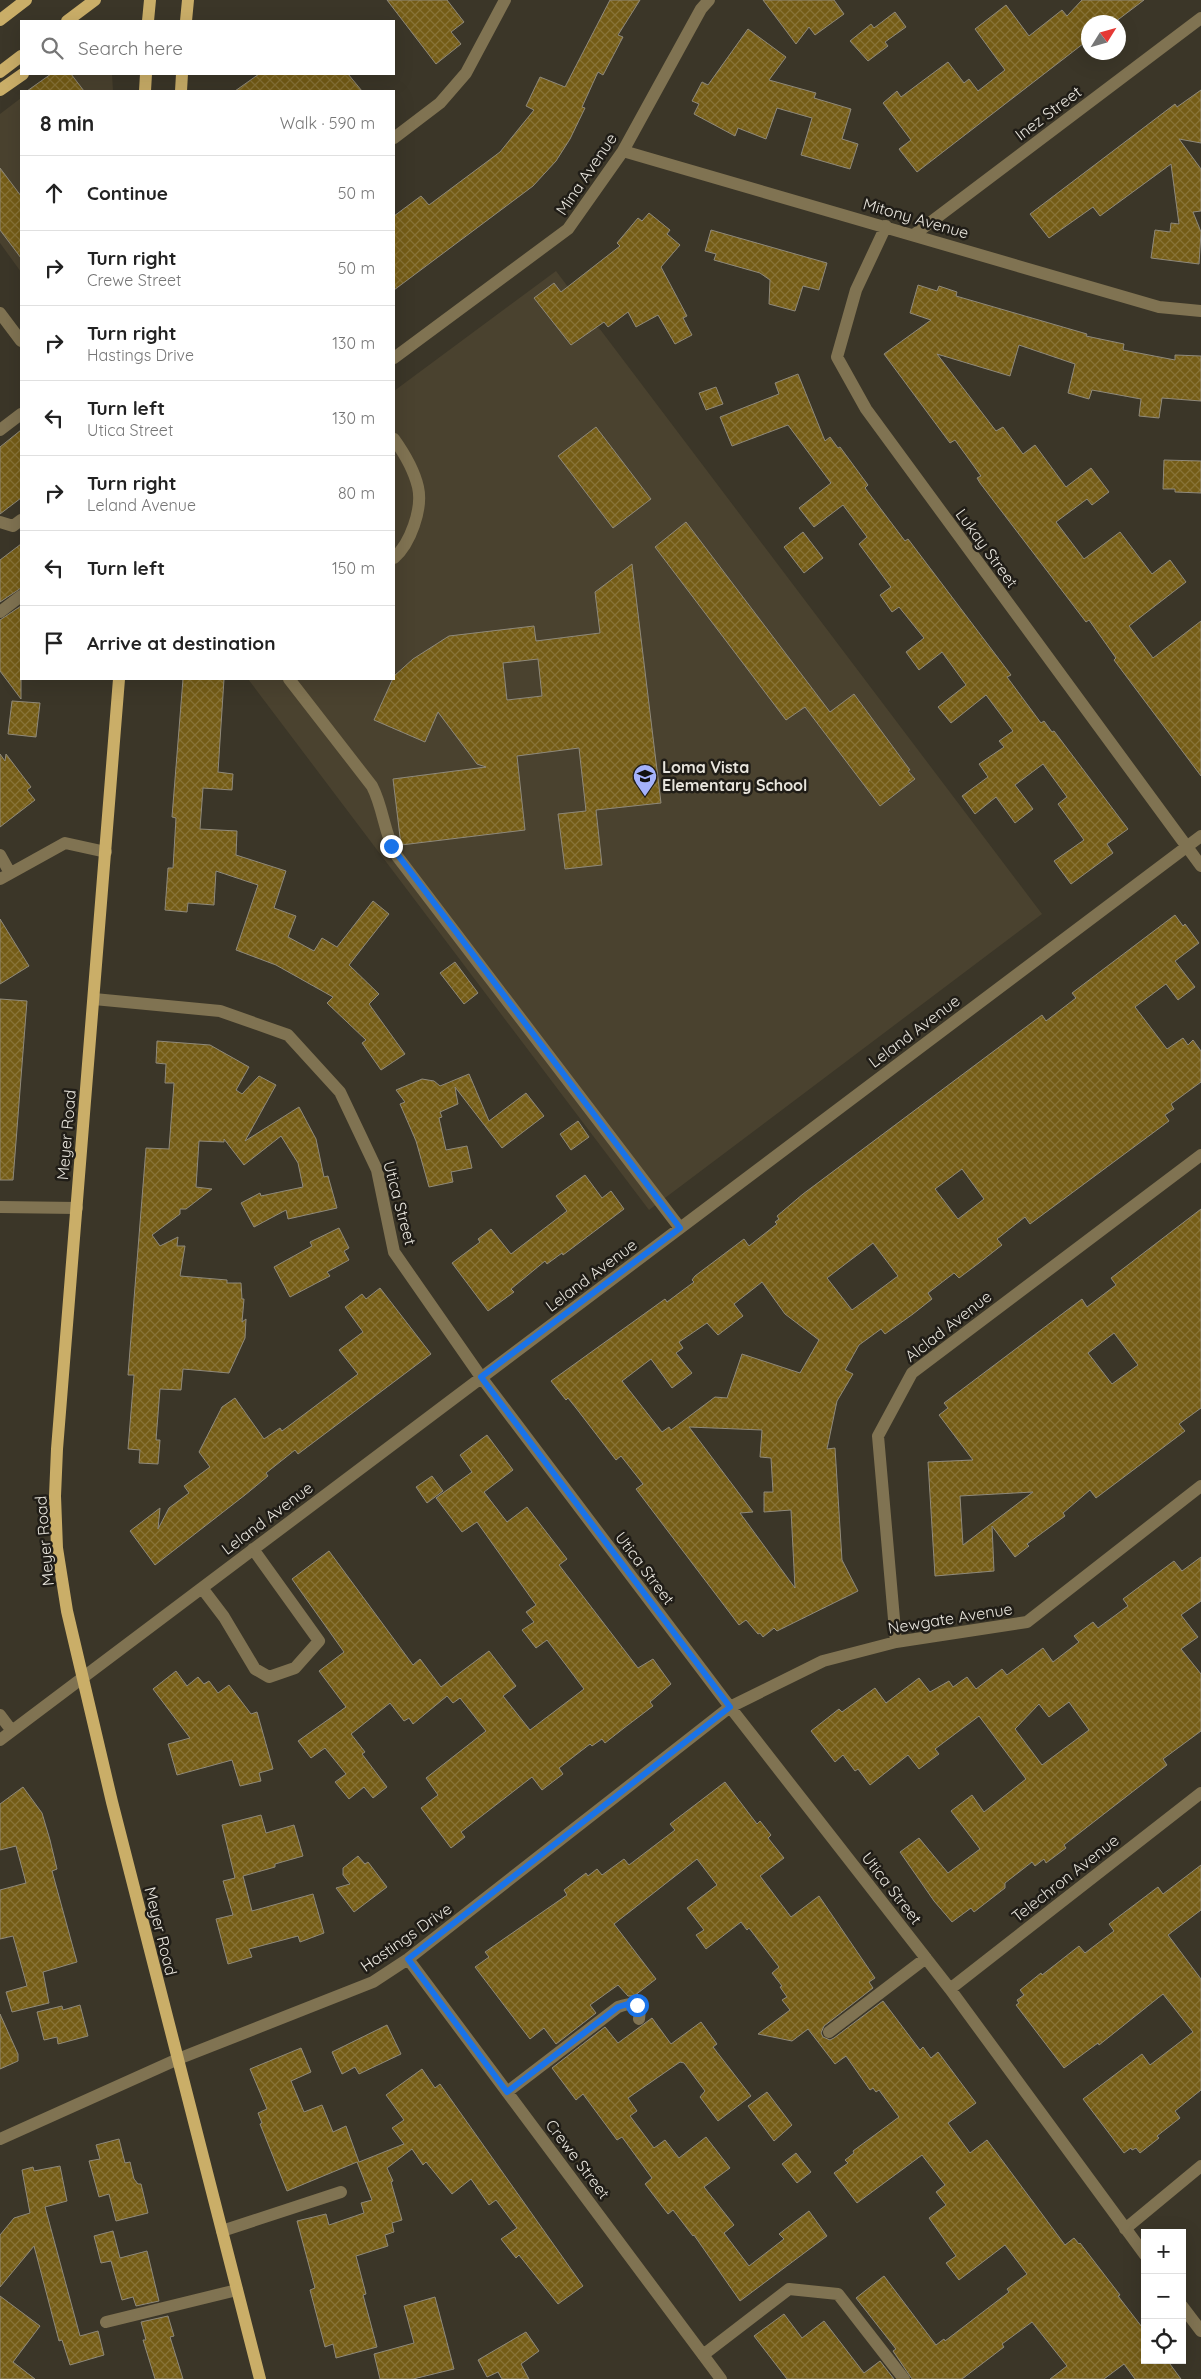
<!DOCTYPE html>
<meta charset="utf-8">
<style>
:root{--surface:#fff;--page:#f6f6f6;--text:#222;--muted:#767676;--line:#e0e0e0}
body{margin:0;font-family:Quicksand,sans-serif;background:var(--page);color:var(--text)}
.controls{position:absolute;right:15px;bottom:15px;display:grid;overflow:hidden;border-radius:0px;box-shadow:0 5px 20px #0002}
.controls button{width:45px;height:45px;display:grid;place-items:center;padding:0;border:0;border-bottom:1px solid var(--line);background:var(--surface);color:var(--text);font:25px sans-serif}
.compass{position:absolute;left:1081px;top:15px;width:45px;height:45px;border-radius:50%;background:var(--surface);box-shadow:0 5px 20px #0002;rotate:53deg}
.stop{position:absolute;width:15px;height:15px;margin:-11px;border:4px solid #1a73e8;border-radius:50%;background:#fff}
.stop.end{background:#1a73e8;border-color:#fff;box-shadow:0 1px 5px #0008}
.list{margin:0;padding:0;list-style:none}
h2{display:flex;justify-content:space-between;align-items:center;height:65px;margin:0;padding:0 20px;font-size:21px}
h2 small{font-size:16px;font-weight:400;color:var(--muted)}
.list li{display:grid;grid-template-columns:32px 1fr auto;gap:15px;align-items:center;box-sizing:border-box;height:75px;padding:0 20px;border-top:1px solid var(--line)}
.list b{display:block;font-size:19px;white-space:nowrap}
.list p{margin:0;font-size:16px;white-space:nowrap;color:var(--muted)}
.list em{font-size:16px;font-style:normal;color:var(--muted)}
.icon{flex:none;width:28px;height:28px;fill:none;stroke:currentColor;stroke-width:2;stroke-linecap:round;stroke-linejoin:round}
.map{position:relative;flex:none;width:1201px;height:2379px;overflow:hidden}
.search{position:absolute;background:var(--surface);box-shadow:0 5px 20px #0002;left:20px;top:20px;width:375px;height:55px;display:flex;align-items:center;gap:12px;box-sizing:border-box;padding:0 18px;border-radius:0px;color:var(--muted);font-size:19px}
.panel{position:absolute;background:var(--surface);box-shadow:0 5px 20px #0002;left:20px;top:90px;width:375px;height:590px;border-radius:0px}
.map>svg:first-child{display:block}
</style>
<div class="map">
<svg width="1201" height="2379" viewBox="0 0 1201 2379">
<defs>
<pattern id="building-cross-hatch" width="8" height="8" patternUnits="userSpaceOnUse" patternTransform="scale(1.25)"><rect width="8" height="8" fill="#745c16"/><path d="M0 0l8 8M0 8l8-8" fill="none" stroke="#887337"/></pattern>
</defs>
<rect width="100%" height="100%" fill="#3b3628"/>
<path fill="#4a422f" d="M54,74h58l1,17h-82z
M21,98v174l-21,-29v-129z
M556,271l486,643 -393,296 -401,-531h146v-288z"/>
<path fill="url(#building-cross-hatch)" stroke="#8f897a" fill-rule="evenodd" d="M387,0h60l17,22 -13,10 10,12 -25,20z
M610,0h30l-22,35 5,2 -20,38 -5,-3 -16,35 3,1 -15,31 -14,22 -23,25 -139,104v-74l27,-20 8,9 71,-53 34,-42 -8,-4 14,-29 25,10z
M763,0h71l10,14 -29,21 -6,-8 -13,17z
M1082,0h62l-29,22h-27v18l-171,132 -18,-23 12,-9 -28,-37 14,-12 4,6 47,-35 16,21 5,-4 9,12 27,-21 -30,-41 31,-24 23,31 33,-26 5,6z
M895,12l11,15 -21,15 3,4 -20,15 -18,-20 21,-17 3,4z
M748,29l38,28 -17,23 47,13 -2,5 37,11 -9,30 16,5 -8,25 -49,-14 11,-37 -35,-10 -11,31 -28,-11 -3,8 -41,-22 5,-10 -7,-3 10,-19 6,3z
M51,74h20l13,17h-57z
M259,74h89l14,17h-127z
M1201,90v53l-22,-4 22,30v42l-8,1 8,20 -2,32 -48,-6 4,-28 15,2 1,-9 8,1 -8,-60 -71,52 -7,-9 -44,31 -19,-24 145,-110 2,3z
M0,168l21,28v62l-21,-28z
M649,213l21,17 -3,4 13,11 -19,22 26,49 -4,2 9,17 -17,9 -17,-29 -22,12 -8,-15 -20,15 -4,-5 -33,23 -37,-47 20,-15 7,9 59,-46 -3,-3 21,-25 4,3z
M711,230l116,33 -8,27 -16,-4 -8,25 -26,-7 1,-24 -10,-7 -46,-13 2,-6 -11,-3z
M918,285l19,6 2,-5 18,6 -1,4 131,38 -1,2 38,8 -1,6 52,10v-5l26,1v45l-39,-3 -3,20 -20,-2 2,-17 -49,-9 -3,9 -21,-6 7,-29 -56,-19 -9,31 -73,-22 59,77 7,-4 20,27 12,-9 31,42 25,-19 18,24 -17,13 -5,-6 -31,23 28,37 36,-27 32,42 18,-14 16,22 -57,44 24,32 48,-37v155l-87,-116 2,-2 -27,-38 -3,2 -106,-139 -3,-5 4,-2 -26,-36 -5,3 -66,-89 47,-34 -21,-7z
M798,374l27,67 5,-4 8,11 2,-1 28,38 -3,3 40,53 3,-2 103,136 -4,2 34,46 3,-2 8,11 2,-1 74,98 -21,15 6,9 -42,31 -17,-23 30,-21 -26,-36 9,-7 -24,-33 -28,21 18,24 -18,14 -19,-26 -21,17 -13,-18 26,-19 -9,-13 25,-17 -5,-6 14,-10 -27,-36 -35,28 -13,-16 28,-22 -24,-33 -23,18 -13,-18 18,-14 -25,-31 -7,5 -12,-17 11,-8 -32,-43 8,-7 -24,-32 -29,22 -15,-19 32,-25 -43,-58 -56,21 -12,-29 59,-23 -4,-11z
M716,387l7,17 -17,6 -7,-17z
M596,427l55,72 -38,29 -55,-72z
M21,430v68l-21,16v-67z
M1164,460l37,1v32l-26,-1v-3h-12z
M686,522l144,190 24,-18 56,76 -2,1 7,8 -35,27 -75,-99 -19,13 -131,-173z
M803,532l20,26 -19,15 -20,-26z
M21,544v44l-21,14v-42z
M632,564l29,239 -65,7 6,55 -37,4 -7,-55 28,-3 -7,-63 -62,8 8,74 -124,15 -8,-66 93,-12 -9,-3 -39,-52 -13,30 -51,-22 20,-44 19,-17 36,-23 85,-10 2,15 64,-8 -5,-41zM538,659l4,37 -35,4 -4,-37z
M21,606v93l-21,-28v-51z
M183,679h41l-6,93 15,2 -1,16 -29,-2 -3,41 37,2 -1,24 50,16 -12,37 22,8 -8,21 26,14 8,-13 15,9 36,-46 16,13 -40,51 30,29 -10,10 36,50 -24,16 -19,-27 4,-3 -39,-37 6,-6 -57,-32 -40,-15 22,-65 -42,-14 -2,34 -26,-2 -1,9 -22,-2 3,-42h5l3,-50 -4,-1z
M12,701l28,2 -4,34 -28,-3z
M0,754l5,7 1,-7 25,33 -4,3 8,10 -35,27z
M1175,915l8,11 2,-2 14,19 -24,18 20,26 -17,13 -12,-16 -31,23 32,42 16,-11 5,7 5,-5 8,11v31l-30,22 3,5 -9,6 4,6 -139,103 -5,-7 -28,22 5,6 -23,18 -20,15 -5,-5 -26,20 4,6 -19,15 -28,20 -4,-5 -22,16 -14,25 8,4 -16,27 -10,48 8,-1 7,112 16,31 -81,40 -3,-3 -11,9 -3,-4 -2,1 -12,-14 -7,5 -103,-136 7,-5 -22,-28 -5,4 -40,-52 -8,-10 -2,2 -15,-19 114,-82 2,3 27,-20 -2,-2 3,-4 49,-37 5,7 28,-22 -2,-2 4,-3 -2,-3 26,-22 239,-179 4,6 30,-23 -4,-5zM962,1169l22,30 -26,20 -23,-30zM873,1243l25,33 -46,34 -25,-32zM762,1282l23,32 34,26 -19,33 -58,-19 -15,44 -12,-1 -44,33 -2,-3 -7,5 -40,-51 29,-22 21,29 20,-15 -16,-20 7,-5 -4,-6 28,-19 11,12 25,-19 -9,-12zM689,1427l73,3 -2,27 11,1 2,34h-9v20l27,-2 4,78 -55,-75 13,-1z
M0,919l29,47 -29,18z
M455,962l23,31 -14,11 -24,-31z
M0,999l27,2 -14,179h-13z
M157,1041l53,4 39,22 -13,23 6,4 17,-18 17,9 -31,56 54,-34 17,32 8,38 4,-1 9,32 -49,11 -2,-9 -32,17 -13,-24 19,-10 1,3 42,-9 -5,-24 -17,-27 -37,29 -20,-26v3l-25,-1 -3,46 16,2 -26,20h-6v5l-28,21 8,11 18,-9 -1,9h8l-5,30 47,4v3h14l1,16h2l-2,23 4,-3 -1,19 -16,35 -46,-4 -2,21 -21,-1 -4,51h4l-2,24 -19,-1 1,-13 -12,-1 6,-74h-6l18,-227 23,1 5,-66h-9l1,-19 -10,-1z
M469,1074l20,47 37,-28 18,23 -42,32 -47,-61 3,17 -18,8 2,5 -3,1 7,32 21,-4 5,22 -21,4 2,10 -24,5 -13,-46 -16,-37 5,-2 -9,-12 26,-11 12,2 6,5z
M578,1121l11,16 -18,13 -11,-16z
M585,1175l17,23 9,-7 13,18 -61,46 -1,-2 -15,11 -2,-3 -34,28 3,3 -26,19 -36,-48 28,-21 -2,-3 13,-10 20,25 56,-43 -11,-15z
M1201,1209v199l-22,16 6,7 -89,67 -6,-8 -27,23 2,3 -38,28 2,2 -14,11 -23,-31 2,45 -59,5 -7,-114 45,-2 -34,-45 9,-7 -4,-5 138,-104 5,8 29,-22 -5,-7zM1114,1333l24,32 -26,19 -24,-31zM1033,1492l-41,31 -29,22 -3,-49z
M339,1228l10,20 -5,3 5,9 -22,12 3,4 -40,21 -16,-30 38,-21 -2,-4z
M380,1288l51,66 -133,100 -3,-4 -29,23 2,3 -23,19 -90,70 -25,-34 30,-23 -2,21 11,-21 20,-15 -5,-7 26,-19 -11,-15 23,-45 13,-9 29,41 16,-11 2,3 76,-57 -19,-24 24,-18 -18,-25 17,-13 4,5z
M487,1435l26,35 -29,22 23,30 20,-15 40,52 -8,6 79,103 15,-9 18,25 -21,18 3,4 -29,22 -19,15 -3,-4 -10,7 -2,-2 -31,24 4,6 -21,16 -10,-13 -71,55 4,5 -14,11 -30,-40 17,-13 -12,-17 60,-47 -26,-33 -7,5 -6,-7 -34,28 -4,-6 -5,3 -14,-18 -39,31 14,18 -3,2 25,33 -14,11 -9,-11 -15,12 -14,-17 11,-8 -21,-26 -14,10 -13,-17 48,-34 -27,-36 25,-19 -52,-73 37,-28 84,114 7,-6 21,28 48,-36 27,35 -13,10 27,34 54,-41 -37,-49 -11,8 -14,-18 12,-8 -8,-10 10,-7 -59,-83 -15,10 -26,-34 36,-26 -12,-17z
M432,1476l11,15 -16,12 -11,-16z
M1201,1557v44l-20,14 17,22 -17,12 20,25v57l-38,28 4,6 -103,80 2,3 -20,15 -2,-4 -9,7 -3,-4 -27,21v5l-31,24 -3,-4 -19,14 -18,-21 -34,-49 19,-14 29,35 32,-24 -29,-38 21,-16 12,17 42,-33 -47,-63 -44,33 4,5 -20,15 -11,-14 -38,30 -12,-16 -3,2 -12,-16 -8,7 -24,-31 28,-22 3,3 33,-24 11,15 33,-25 11,14 19,-11 4,6 14,-10 9,12 26,-20 5,6 36,-27 10,14 26,-20 -5,-6 19,-14 5,6 30,-22 -5,-7 51,-38 8,10zM1069,1702l20,28 -47,35 -27,-36 24,-25 10,13z
M176,1671l11,15 11,-9 6,7 5,-3 9,12 11,-8 22,29 6,-2 16,57 -14,4 2,8 -21,5 -8,-26 -55,15 -9,-31 22,-6 -37,-49z
M725,1782l32,42 3,-3 11,14 -3,3 16,20 -24,18 31,41 28,-21 56,82 -6,4 4,6 -49,38 -3,7 2,4 7,3 4,-2 49,-37 37,49 3,-3 8,11 7,-6 38,51 -28,20 22,30 17,-13 78,105 9,-7 5,6 1,-1 40,52 -2,1 27,35v29h22l14,19h-46l-11,-15 -20,15h-54l17,-13 -35,-44 -30,22 2,3 -42,32h-50l-19,-28 3,-2 -40,-51 28,-22 52,69 8,-6 1,2 64,-49 -2,-3 20,-15 -22,-29 -46,35 -13,-17 10,-7 -27,-38 17,-13 -10,-13 9,-7 -23,-30 -65,48 -23,-30 14,-10 -3,-3 9,-7 -1,-2 46,-34 -20,-27 -3,2 -3,-4 -3,2 -24,-34 -11,8 -27,-35 -16,12 -34,-7 32,-24 -8,-10 5,-3 -7,-10 2,-1 -10,-13 7,-6 -30,-39 -2,2 -6,-8 -35,27 -10,-14 8,-5 -17,-22 30,-23 -20,-26 -83,65 42,55 -22,17h-6l-10,-11 -28,20 6,8 -40,31 -12,-16 -14,11 -17,-22 -38,-50 14,-10 -4,-5 82,-57 -3,-5 22,-17 2,3 9,-7 5,6 22,-16 5,6 46,-35 -5,-6z
M23,1787l19,26 8,27 7,29 -5,2 25,91 -34,10 6,31 -37,9 -6,-20 21,-6 -14,-50 -13,3v-49l26,-7 -10,-37 -16,4v-46z
M261,1815l5,18 28,-8 9,31 -28,8v3l-32,9 9,35 61,-17 11,39 -24,9 -2,-6 -49,13 3,8 -24,7 -12,-45 17,-4 -10,-34 12,-3 -13,-53z
M358,1856l7,8 3,-2 19,25 -33,25 -18,-24 14,-4 -7,-9v-7z
M1201,1865v45l-33,25 33,44v111l-26,21 5,7 -23,18 2,2 -19,15 -4,-5 -4,2 -1,-2 -7,5 -41,-54 59,-45 8,11 43,-33 -30,-38 -64,51 -1,-2 -34,25 -48,-63 3,-2 -2,-3 7,-5 -4,-5 21,-17 1,2 37,-29 6,7 29,-22 -5,-7 49,-37 5,7z
M80,2005l8,31 -30,8 -1,-7 -13,3 -7,-28 25,-6 1,4z
M0,2014l18,40v7l-18,8z
M652,2018l19,26 30,-22 16,22 -4,3 38,49 -33,25 -18,-24 5,-6 -21,-28 -4,-1 -52,36 9,13 -7,5 24,32 11,-8 14,18 27,-21 24,31 -26,19 30,38 -10,8 25,33 35,-27 -5,-5 30,-23 18,25 -87,65 -46,-66 -1,1 -20,-26 -5,4 -23,-30 7,-6 -30,-41 -5,3 -34,-46 -7,6 -24,-32 53,-41 13,16z
M387,2025l14,29 -42,20 -4,-7 -13,7 -10,-22z
M301,2048l10,24 -20,9 13,31 18,-7 11,27 13,-6 13,36 45,-18 -12,-16 12,-8 -18,-25 36,-26 13,19 5,-4 143,202 -25,18 -39,-49 -3,3 -15,-19 16,-11 -21,-28 -7,5 -18,-26 -19,15 -26,-32 -3,3 -11,-16 -25,19 6,13 -2,1 11,38 -10,3 2,9 -9,3 3,11 -32,10 10,38 -3,1 14,52 -41,11 -3,-14 -8,3 -15,-57 5,-2 -18,-67 29,-7 3,11 35,-12 -3,-10 11,-3 -15,-38 -70,29 -27,-67 2,-1 -4,-10 9,-4 -17,-40z
M767,2092l25,33 -18,16 -26,-35z
M119,2139l6,24 5,-1 4,17 4,5h3l7,29 -32,8 -7,-27 -10,3 -10,-36 11,-2 -4,-14z
M796,2153l15,19 -14,11 -15,-19z
M60,2166l7,35 -22,6 35,129 18,-5 6,24 -34,10 -8,-25 -3,1 -25,-95 -34,41v-52l14,-17 16,-5 -8,-43 11,-3 1,4z
M113,2231l7,27 27,-7 12,50 -23,5 -3,-9 -11,3 -11,-39 -10,2 -7,-27z
M0,2296l40,30 -27,36 22,17h-35z
M435,2297l19,72 -41,10h-33l-6,-25 40,-11 -10,-37z
M784,2314l18,24 22,-17 40,52 16,-12 14,18h-107l-33,-43z
M168,2316l6,20 -4,1 13,42h-28l-12,-39h3l-5,-18z
M526,2332l13,19 -18,13 8,15h-27l-4,-7 -11,5 -9,-17z"/>
<g fill="none" stroke-linecap="round" stroke-linejoin="round">
<path stroke="#807352" stroke-width="12" d="M394,138l46,-35 26,-30 39,-73
M623,151l536,156 42,4
M886,226l-30,64 -19,67 29,52 335,457
M915,234l286,-216
M0,313l21,28
M394,358l174,-129 55,-78 78,-142 8,-9
M0,430l21,-16
M394,439c10,14 20,31 24,48 5,22 -8,57 -24,71
M0,522l13,4 8,-6
M0,612l21,-16
M289,679l83,107c12,23 12,49 25,70l283,372
M0,855l10,18
M0,879l65,-36 41,9
M94,999l126,12 68,24 52,57 37,78 17,82 87,125 249,330 220,282 195,266
M0,1207l77,1
M202,1588l22,29 31,52 14,8 26,-9 24,-27 -66,-92
M896,1642l-18,-206 34,-63 289,-218
M0,1715l12,16
M0,1740l1201,-904
M408,1959l313,420
M950,1989l251,-196
M829,2032l97,-74
M507,2092l111,-85c15,-5 24,-7 21,12
M0,2139l178,-80 195,-77 35,-23 322,-252 93,-46 73,-19 131,-20 174,-136
M1125,2229l76,-63
M222,2231l119,-39
M1182,2306l19,25
M106,2322l131,-32
M703,2355l86,-66 49,5 66,85"/>
<path stroke="#caae68" stroke-width="12" d="M0,20l26,-20
M67,21l28,-21
M148,21l2,-21
M186,21l2,-21
M0,72l21,-16
M0,90l23,-16
M145,91l1,-17
M181,91l1,-17
M119,679l-62,770 -2,47 2,52 10,63 45,191 148,577"/>
</g>
<g fill="none" stroke-linecap="round" stroke-linejoin="round">
<path stroke="#1a73e8" stroke-width="6" d="M391,846l289,382 -199,149 249,330 -322,252 99,133 111,-85 13,-4 6,2"/>
</g>
<defs>
<g id="school-pin" transform="scale(1.25)"><path d="M0 17L-7.5 6A9.5 9.5 0 1 1 7.5 6Z" fill="#a4b2fc" stroke="#201d17"/><path d="M0-5L7-2L0 1L-7-2ZM-4 1L0 2.5L4 1V4Q0 6-4 4Z" fill="#111"/></g>
</defs>
<g fill-rule="evenodd">
<use href="#school-pin" x="645" y="776"/>
</g>
<g text-anchor="middle" stroke-width="5" stroke-linejoin="round" paint-order="stroke">
<g font-size="16" fill="#e8e5dd" stroke="#201d17">
<text transform="translate(1048 113) rotate(-37)" y="6">Inez Street</text>
<text transform="translate(586 174) rotate(-56)" y="6">Mina Avenue</text>
<text transform="translate(916 218) rotate(16)" y="6">Mitony Avenue</text>
<text transform="translate(987 548) rotate(54)" y="6">Lukay Street</text>
<text transform="translate(914 1031) rotate(-37)" y="6">Leland Avenue</text>
<text transform="translate(66 1135) rotate(-85)" y="6">Meyer Road</text>
<text transform="translate(400 1203) rotate(75)" y="6">Utica Street</text>
<text transform="translate(591 1275) rotate(-37)" y="6">Leland Avenue</text>
<text transform="translate(948 1326) rotate(-38)" y="6">Alclad Avenue</text>
<text transform="translate(267 1518) rotate(-37)" y="6">Leland Avenue</text>
<text transform="translate(44 1541) rotate(-95)" y="6">Meyer Road</text>
<text transform="translate(645 1568) rotate(53)" y="6">Utica Street</text>
<text transform="translate(950 1618) rotate(-9)" y="6">Newgate Avenue</text>
<text transform="translate(1065 1878) rotate(-38)" y="6">Telechron Avenue</text>
<text transform="translate(892 1888) rotate(52)" y="6">Utica Street</text>
<text transform="translate(161 1931) rotate(76)" y="6">Meyer Road</text>
<text transform="translate(406 1937) rotate(-35)" y="6">Hastings Drive</text>
<text transform="translate(578 2159) rotate(53)" y="6">Crewe Street</text>
</g>
<g font-size="16" font-weight="bold" fill="#e8e5dd" stroke="#201d17" text-anchor="start">
<text x="662" y="773">Loma Vista<tspan x="662" dy="18">Elementary School</tspan></text>
</g>
</g>
</svg>
<div class="controls">
<button>+</button>
<button>−</button>
<button><svg class="icon" aria-label="locate" viewBox="0 0 24 24"><circle cx="12" cy="12" r="6"/><path d="M12 2v4M12 18v4M2 12h4M18 12h4"/></svg></button>
</div>
<svg class="compass" viewBox="-18 -18 36 36"><path d="M0-13l5 13h-10z" fill="#e53935"/><path d="M0 13l5-13h-10z" fill="#767676"/></svg>
<div class="stop" style="left:637px;top:2005px"></div>
<div class="stop end" style="left:391px;top:846px"></div>
<div class="search"><svg class="icon" aria-label="search" viewBox="0 0 24 24"><circle cx="10" cy="10" r="6"/><path d="M15 15l6 6"/></svg>Search here</div>
<section class="panel">
<h2>8 min<small>Walk · 590 m</small></h2>
<ul class="list">
<li><svg class="icon" aria-label="ahead" viewBox="0 0 24 24"><path d="M12 20V5M6 11l6-6 6 6"/></svg><div><b>Continue</b></div><em>50 m</em></li>
<li><svg class="icon" aria-label="right" viewBox="0 0 24 24"><path d="M7 20v-9h11M14 6l5 5-5 5"/></svg><div><b>Turn right</b><p>Crewe Street</p></div><em>50 m</em></li>
<li><svg class="icon" aria-label="right" viewBox="0 0 24 24"><path d="M7 20v-9h11M14 6l5 5-5 5"/></svg><div><b>Turn right</b><p>Hastings Drive</p></div><em>130 m</em></li>
<li><svg class="icon" aria-label="left" viewBox="0 0 24 24"><path d="M17 20v-9H6M10 6l-5 5 5 5"/></svg><div><b>Turn left</b><p>Utica Street</p></div><em>130 m</em></li>
<li><svg class="icon" aria-label="right" viewBox="0 0 24 24"><path d="M7 20v-9h11M14 6l5 5-5 5"/></svg><div><b>Turn right</b><p>Leland Avenue</p></div><em>80 m</em></li>
<li><svg class="icon" aria-label="left" viewBox="0 0 24 24"><path d="M17 20v-9H6M10 6l-5 5 5 5"/></svg><div><b>Turn left</b></div><em>150 m</em></li>
<li><svg class="icon" aria-label="arrive" viewBox="0 0 24 24"><path d="M6 21V4h12l-3 4 3 4H6"/></svg><div><b>Arrive at destination</b></div></li>
</ul>
</section>
</div>
